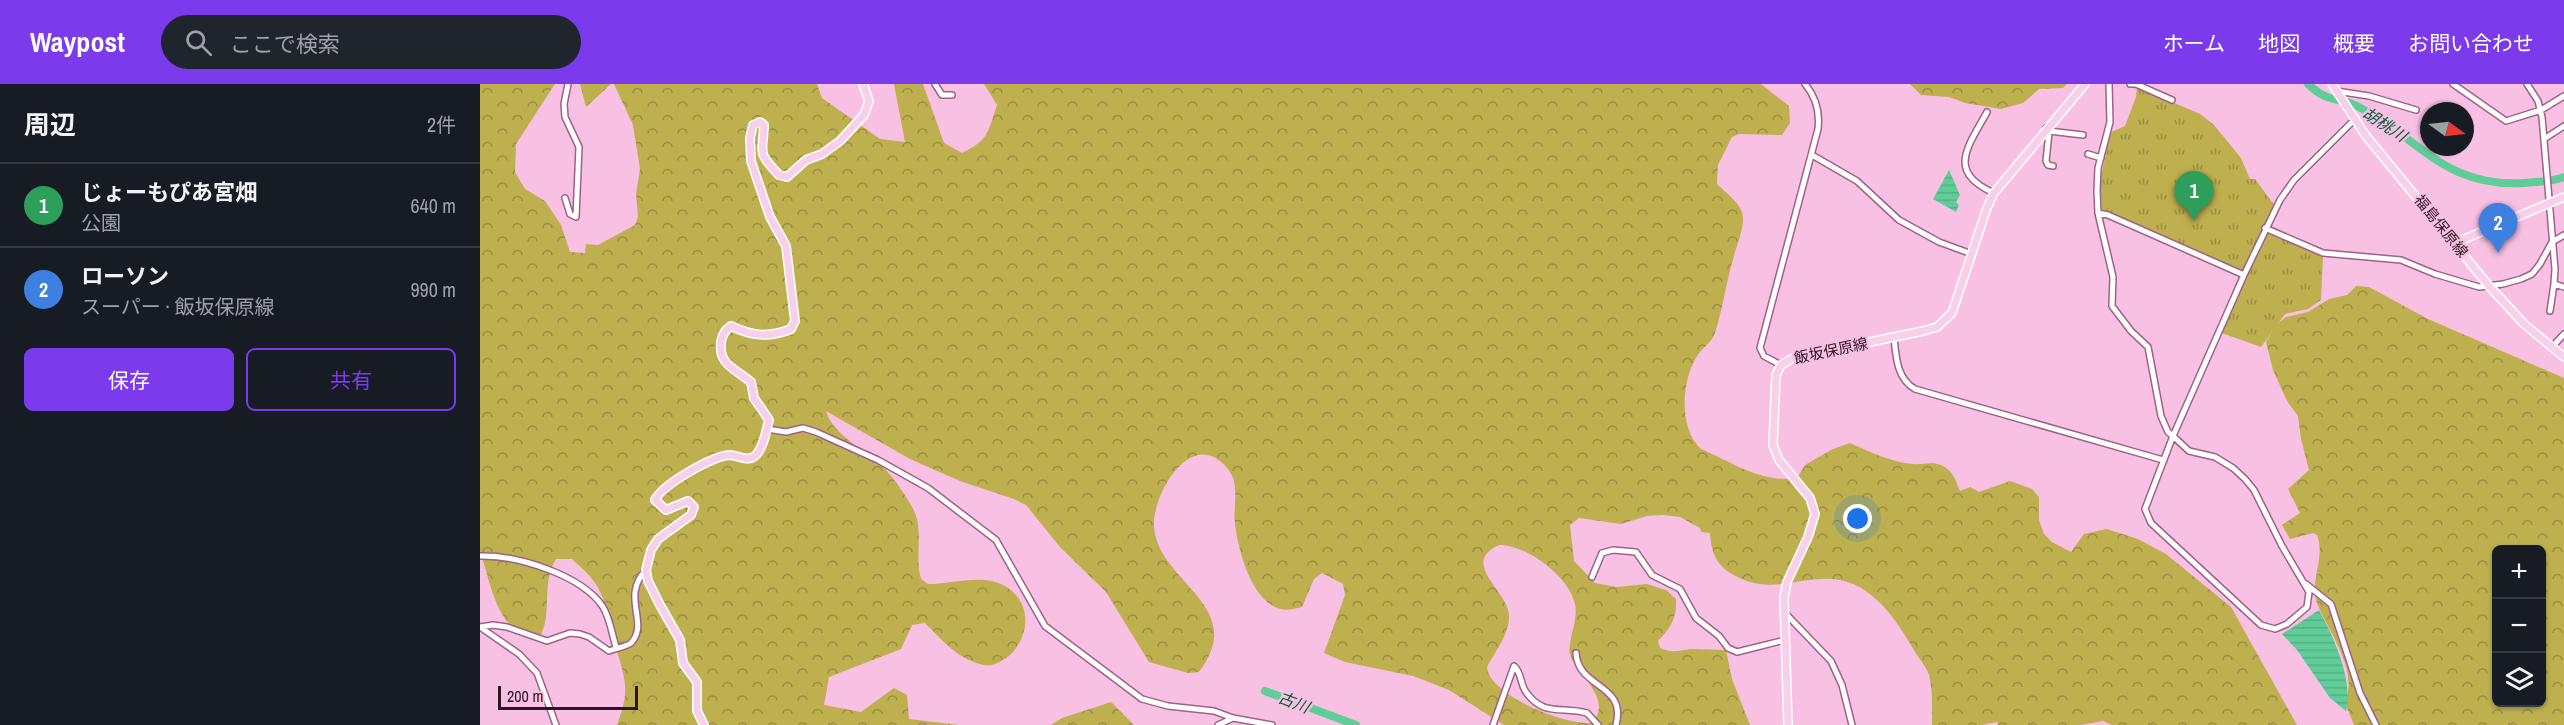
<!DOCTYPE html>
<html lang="ja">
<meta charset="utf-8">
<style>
:root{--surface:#171b24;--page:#20242c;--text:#f1f3f6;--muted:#9ea1a6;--line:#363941;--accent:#7c3aed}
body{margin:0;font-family:"Archivo Narrow","Noto Sans JP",sans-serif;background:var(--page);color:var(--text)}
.controls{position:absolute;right:18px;bottom:18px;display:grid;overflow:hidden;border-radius:9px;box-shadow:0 2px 4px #0004}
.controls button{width:54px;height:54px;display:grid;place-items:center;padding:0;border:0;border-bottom:2px solid var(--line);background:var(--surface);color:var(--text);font:30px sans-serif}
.compass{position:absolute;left:1940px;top:18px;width:54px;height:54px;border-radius:50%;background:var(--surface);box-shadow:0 2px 4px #0004;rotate:105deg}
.scale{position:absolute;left:18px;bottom:15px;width:140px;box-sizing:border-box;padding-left:6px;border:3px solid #2d1424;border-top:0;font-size:16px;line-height:21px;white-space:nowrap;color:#2d1424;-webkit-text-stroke:4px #f8c0e3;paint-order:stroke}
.you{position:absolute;left:1378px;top:435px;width:21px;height:21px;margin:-15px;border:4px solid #fff;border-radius:50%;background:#1a73e8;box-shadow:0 0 0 9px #1a73e833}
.badge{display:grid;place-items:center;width:39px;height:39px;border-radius:50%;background:var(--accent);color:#fff;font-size:20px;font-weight:700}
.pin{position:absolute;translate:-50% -50px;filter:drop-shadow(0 2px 3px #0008)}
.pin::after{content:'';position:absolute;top:32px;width:21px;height:18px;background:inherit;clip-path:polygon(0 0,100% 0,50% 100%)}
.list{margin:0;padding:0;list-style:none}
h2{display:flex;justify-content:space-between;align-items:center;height:78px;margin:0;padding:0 24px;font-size:26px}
h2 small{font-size:20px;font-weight:400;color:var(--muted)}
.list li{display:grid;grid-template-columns:39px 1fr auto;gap:18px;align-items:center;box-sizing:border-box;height:84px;padding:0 24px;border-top:2px solid var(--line)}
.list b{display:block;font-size:22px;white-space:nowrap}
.list p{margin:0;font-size:20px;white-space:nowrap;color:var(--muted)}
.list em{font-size:20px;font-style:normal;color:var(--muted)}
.actions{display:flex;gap:12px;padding:18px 24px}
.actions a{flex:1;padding:14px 0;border:2px solid var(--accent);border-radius:9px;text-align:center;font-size:21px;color:var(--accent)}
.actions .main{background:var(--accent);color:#fff}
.icon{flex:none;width:33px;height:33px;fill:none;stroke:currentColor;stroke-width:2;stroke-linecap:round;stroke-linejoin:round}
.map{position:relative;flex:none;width:2084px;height:641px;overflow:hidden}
header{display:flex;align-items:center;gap:36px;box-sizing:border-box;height:84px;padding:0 30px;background:var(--accent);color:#fff}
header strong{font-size:28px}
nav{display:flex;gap:33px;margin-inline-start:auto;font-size:21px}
.search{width:420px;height:54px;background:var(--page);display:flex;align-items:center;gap:15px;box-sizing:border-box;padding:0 21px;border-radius:33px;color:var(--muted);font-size:22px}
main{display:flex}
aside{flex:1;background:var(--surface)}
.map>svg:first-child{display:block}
</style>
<header>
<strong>Waypost</strong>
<div class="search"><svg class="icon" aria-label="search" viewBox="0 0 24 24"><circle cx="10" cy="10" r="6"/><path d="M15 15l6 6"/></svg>ここで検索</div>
<nav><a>ホーム</a><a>地図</a><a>概要</a><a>お問い合わせ</a></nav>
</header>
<main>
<aside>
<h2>周辺<small>2件</small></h2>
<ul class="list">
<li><span class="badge" style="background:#2e9e5b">1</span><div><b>じょーもぴあ宮畑</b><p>公園</p></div><em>640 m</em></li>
<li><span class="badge" style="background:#3f7fe0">2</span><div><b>ローソン</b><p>スーパー · 飯坂保原線</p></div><em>990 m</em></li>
</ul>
<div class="actions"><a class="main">保存</a><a>共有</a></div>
</aside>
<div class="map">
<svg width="2084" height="641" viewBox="0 0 2084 641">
<defs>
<pattern id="grass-tufts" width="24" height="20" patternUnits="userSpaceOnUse" patternTransform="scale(1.5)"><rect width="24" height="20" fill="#beaf4f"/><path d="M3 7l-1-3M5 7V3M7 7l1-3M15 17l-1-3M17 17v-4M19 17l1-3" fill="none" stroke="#9b8d41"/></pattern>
<pattern id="forest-crowns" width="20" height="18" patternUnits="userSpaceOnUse" patternTransform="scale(1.5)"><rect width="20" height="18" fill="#beaf4f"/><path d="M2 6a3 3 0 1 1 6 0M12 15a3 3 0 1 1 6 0" fill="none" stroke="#9b8d41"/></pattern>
<pattern id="water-rules" width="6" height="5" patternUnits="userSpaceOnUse" patternTransform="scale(1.5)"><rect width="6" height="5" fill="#60cd99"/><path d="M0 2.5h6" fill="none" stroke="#54af84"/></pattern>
</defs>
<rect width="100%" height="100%" fill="#f8c0e3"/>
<path fill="url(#grass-tufts)" d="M1657,3l63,27 14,11 27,33 9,21h5l17,23 7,5 -10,20 27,17 27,12 -2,44 -13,9 -23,5 -24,33 -45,-16 23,-55 -137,-61 -2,-35 11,-48 14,-6 11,-29z"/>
<path fill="url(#forest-crowns)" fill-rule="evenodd" d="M0,0h75l-39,60 -1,28 10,17 20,12 16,24 9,27 15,1 1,-9 12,1 37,-20 3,-8 -2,-23 4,-25 -7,-44 -19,-41h203l5,14 58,41 25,3 -11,-58h29l21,59 18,10c27,-13 26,-21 35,-48l-13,-21h777l28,22 1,17 -8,12 -43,-1 -7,3 -14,28 -1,19c8,8 21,17 25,28 4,12 -5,32 -8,44 -8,26 -11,52 -19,77 -4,11 -14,15 -19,25 -15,25 -17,71 5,91 30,13 63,35 96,29l8,-13 28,-16 17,-6c20,9 41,19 63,21 10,1 19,-3 28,1 12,5 15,16 19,26l10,-4 9,5 31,-11 22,8 7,8v23l5,14 8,8 19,10 13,-18 23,-5 31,10 28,15 65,53 66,118h-185l-9,-4 -23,4h-82l-1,-3 -15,3h-50c0,-16 1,-35 -3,-50 -2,-7 -8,-14 -12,-20 -17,-29 -40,-68 -77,-75 -38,-7 -68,18 -108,-6 -16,-9 -21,-23 -22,-41l-9,-1 -1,-4 -20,-11 -17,-2 -16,1 -26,8 -42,-6 -9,7 4,36 21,22 22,4 30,-3 19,6 10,9c1,18 -5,29 -18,42l2,7c13,6 20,2 33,1 11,0 22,1 33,1l6,29 18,46h-246l-55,-35 -36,-14 -68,-14 -21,-9 21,-58 -2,-11 -21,-11 -8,6 -12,28c-9,2 -18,5 -27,0 -25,-12 -37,-58 -40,-83 -2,-15 3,-31 -2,-46 -2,-6 -8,-13 -13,-17 -34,-27 -68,37 -66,65 3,57 96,79 45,146l-11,1 -39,-11 -43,-70 -46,-45 -34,-42 -12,-6 -54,-18 -50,-22 -84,-48c7,25 42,40 59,58 10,11 20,25 27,38 13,21 2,48 9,72l7,5c23,0 55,-11 77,2 28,17 25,50 4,70 -7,5 -16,11 -25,9 -25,-5 -41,-24 -59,-42l-13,2 -11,24 -72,28 -5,28 37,7 33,-24 13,7 2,24 50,6h-342c14,-36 8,-45 -2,-81 -6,-21 -8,-47 -23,-65 -5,-7 -13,-13 -20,-20h-16c-16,25 -2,59 -18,80 -42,-6 -46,-54 -58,-87zM1019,461c28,0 70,31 76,59 4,16 -8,37 -5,50 5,20 46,46 21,69 -27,2 -102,-28 -104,-56 8,-15 23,-34 22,-52 -1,-24 -50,-52 -10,-70z
M100,0h31l-25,23z
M1430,0h157l-4,4 -24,1 -16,14 -22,6 -36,-6 -16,-6 -28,-2z
M1876,202l13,1 59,32 136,59v347h-210l-9,-22c14,-35 -16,-69 -28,-100 -8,-22 9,-46 0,-68l-4,-2 -23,6 -8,-14 18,-12 -12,-24 21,-19 -8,-31 -3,-23 -11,-15 -14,-31 -7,-28 10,-17 10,-8 22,-5 21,-13 18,-4zM2016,466h46v152h-46z
M631,618l23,23h-83l11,-7z"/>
<path fill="url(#water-rules)" d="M1469,86l11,25 -4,7 3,3 -3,7 -23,-13z
M1839,526c14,25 35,72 27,101l-16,-13 -33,-48 -15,-16z"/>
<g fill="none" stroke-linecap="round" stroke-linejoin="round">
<path stroke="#60cd99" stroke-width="8" d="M1828,0c21,20 28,12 49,22 63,32 87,82 167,77 14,-1 26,-1 40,-6
M785,607l91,34"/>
<g stroke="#9f618a" stroke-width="8">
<path id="minor" d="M455,0l7,11h10
M1629,0l1,38 -12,46 -1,23 1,22 15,64 -1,29 19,25 17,16 13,69 7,16 5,4 -28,73 6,14 110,102 14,4 12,-5 20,-17 2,-15 -27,-46 -28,-56 -9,-11 -12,-11 -18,-11 -26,-6 -16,-15 71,-161 36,-75 14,-20 60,-60
M1650,0h6l36,16
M1973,0l53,37 35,-11 23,-14
M2047,0l11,17 4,16 13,152 -1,15 10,3
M1856,7l33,5 47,14
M1507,28c-19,35 -41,60 7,81
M1566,44l3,4 -3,29 2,4 5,1
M1569,47l34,4
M2064,55l20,-13
M1608,70l13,4
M1332,71l45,26 42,39 40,22 33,12
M85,114l5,16 6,3 3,-70 -14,-30 -1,-13 4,-20
M1618,129l10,2 136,60
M1785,144l58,25 78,7 34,14 44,13 24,-3 18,-5 11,-5 8,-10 12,-22 12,-7
M2070,227l4,-27
M1414,254c2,19 3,41 21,51l248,71
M2072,263l12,-13
M1301,281l-17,-9 -4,-8 58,-219c2,-17 -2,-32 -13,-45
M287,345l19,3 17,-4 13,4 62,28 50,28 68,52 49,86 97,73 26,7 46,5 19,7 39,7
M0,472c37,-1 102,19 123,51 7,12 9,27 13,40
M1112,493l10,-24 11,-3 23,2 16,23 28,14 16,29 23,18 9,12 9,4 48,-12
M1826,500l25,20 29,89 16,32
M1304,528l47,49 11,24 10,40
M0,543l13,-2 14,2 40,14 23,-8 10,1 9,3 20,14c5,-2 19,-5 22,-8 19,-20 -11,-46 15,-73
M0,543l39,27 18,19 19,52
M1096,569c2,36 51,30 40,72
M738,641l15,-7
M1013,641l21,-59c8,7 6,18 12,26 17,25 36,14 61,21l11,12"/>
</g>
<g stroke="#fff" stroke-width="10">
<path id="major" d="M1852,0l34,52 123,150 35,38 40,33
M1975,159l109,-46
M224,641l-7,-14v-29l-14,-19 -3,-23 -20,-35 -12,-24 -2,-11 5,-20 7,-11 33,-24 3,-8 -6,-6 -22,9 -11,-10c8,-16 56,-43 74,-45 10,0 19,8 27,0 8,-8 10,-24 13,-35l-15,-22 -3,-16c-15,-13 -33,-17 -30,-40 1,-7 4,-12 10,-16 21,10 38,12 60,3l4,-8 -9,-75 -16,-29 -19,-56 -1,-23 3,-13 7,-3 4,3c-1,29 -8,26 15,50l8,2 19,-17 16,-6 18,-13 24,-26 5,-14 -6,-17
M1308,641l-4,-127 3,-16 21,-45 7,-23 -5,-16 -31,-38 -6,-15 3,-70 5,-10 12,-7 130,-27 14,-4 15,-14 35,-105 7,-15 91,-109"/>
</g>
<use href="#minor" stroke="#fff" stroke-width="5"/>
<use href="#major" stroke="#f9d0eb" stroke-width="7"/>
</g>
<g text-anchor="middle" stroke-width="4.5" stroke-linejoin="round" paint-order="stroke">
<g font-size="15" fill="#2d1424" stroke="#f8c0e3">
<text transform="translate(1961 142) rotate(51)" y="5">福島保原線</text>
<text transform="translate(1351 267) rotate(-12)" y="5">飯坂保原線</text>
</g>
<g font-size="16" font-style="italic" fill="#005b3b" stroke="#f8c0e3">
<text transform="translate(1905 40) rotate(33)" y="6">胡桃川</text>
<text transform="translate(814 618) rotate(21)" y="6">古川</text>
</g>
</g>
</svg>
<div class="controls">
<button>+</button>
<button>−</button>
<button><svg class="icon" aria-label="layers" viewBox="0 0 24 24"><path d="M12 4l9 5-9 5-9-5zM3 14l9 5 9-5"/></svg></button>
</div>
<svg class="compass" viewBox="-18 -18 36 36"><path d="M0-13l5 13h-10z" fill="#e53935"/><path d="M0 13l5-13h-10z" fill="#9ea1a6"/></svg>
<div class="scale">200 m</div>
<div class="you"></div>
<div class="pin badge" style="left:1714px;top:137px;background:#2e9e5b">1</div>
<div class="pin badge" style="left:2018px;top:169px;background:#3f7fe0">2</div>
</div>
</main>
